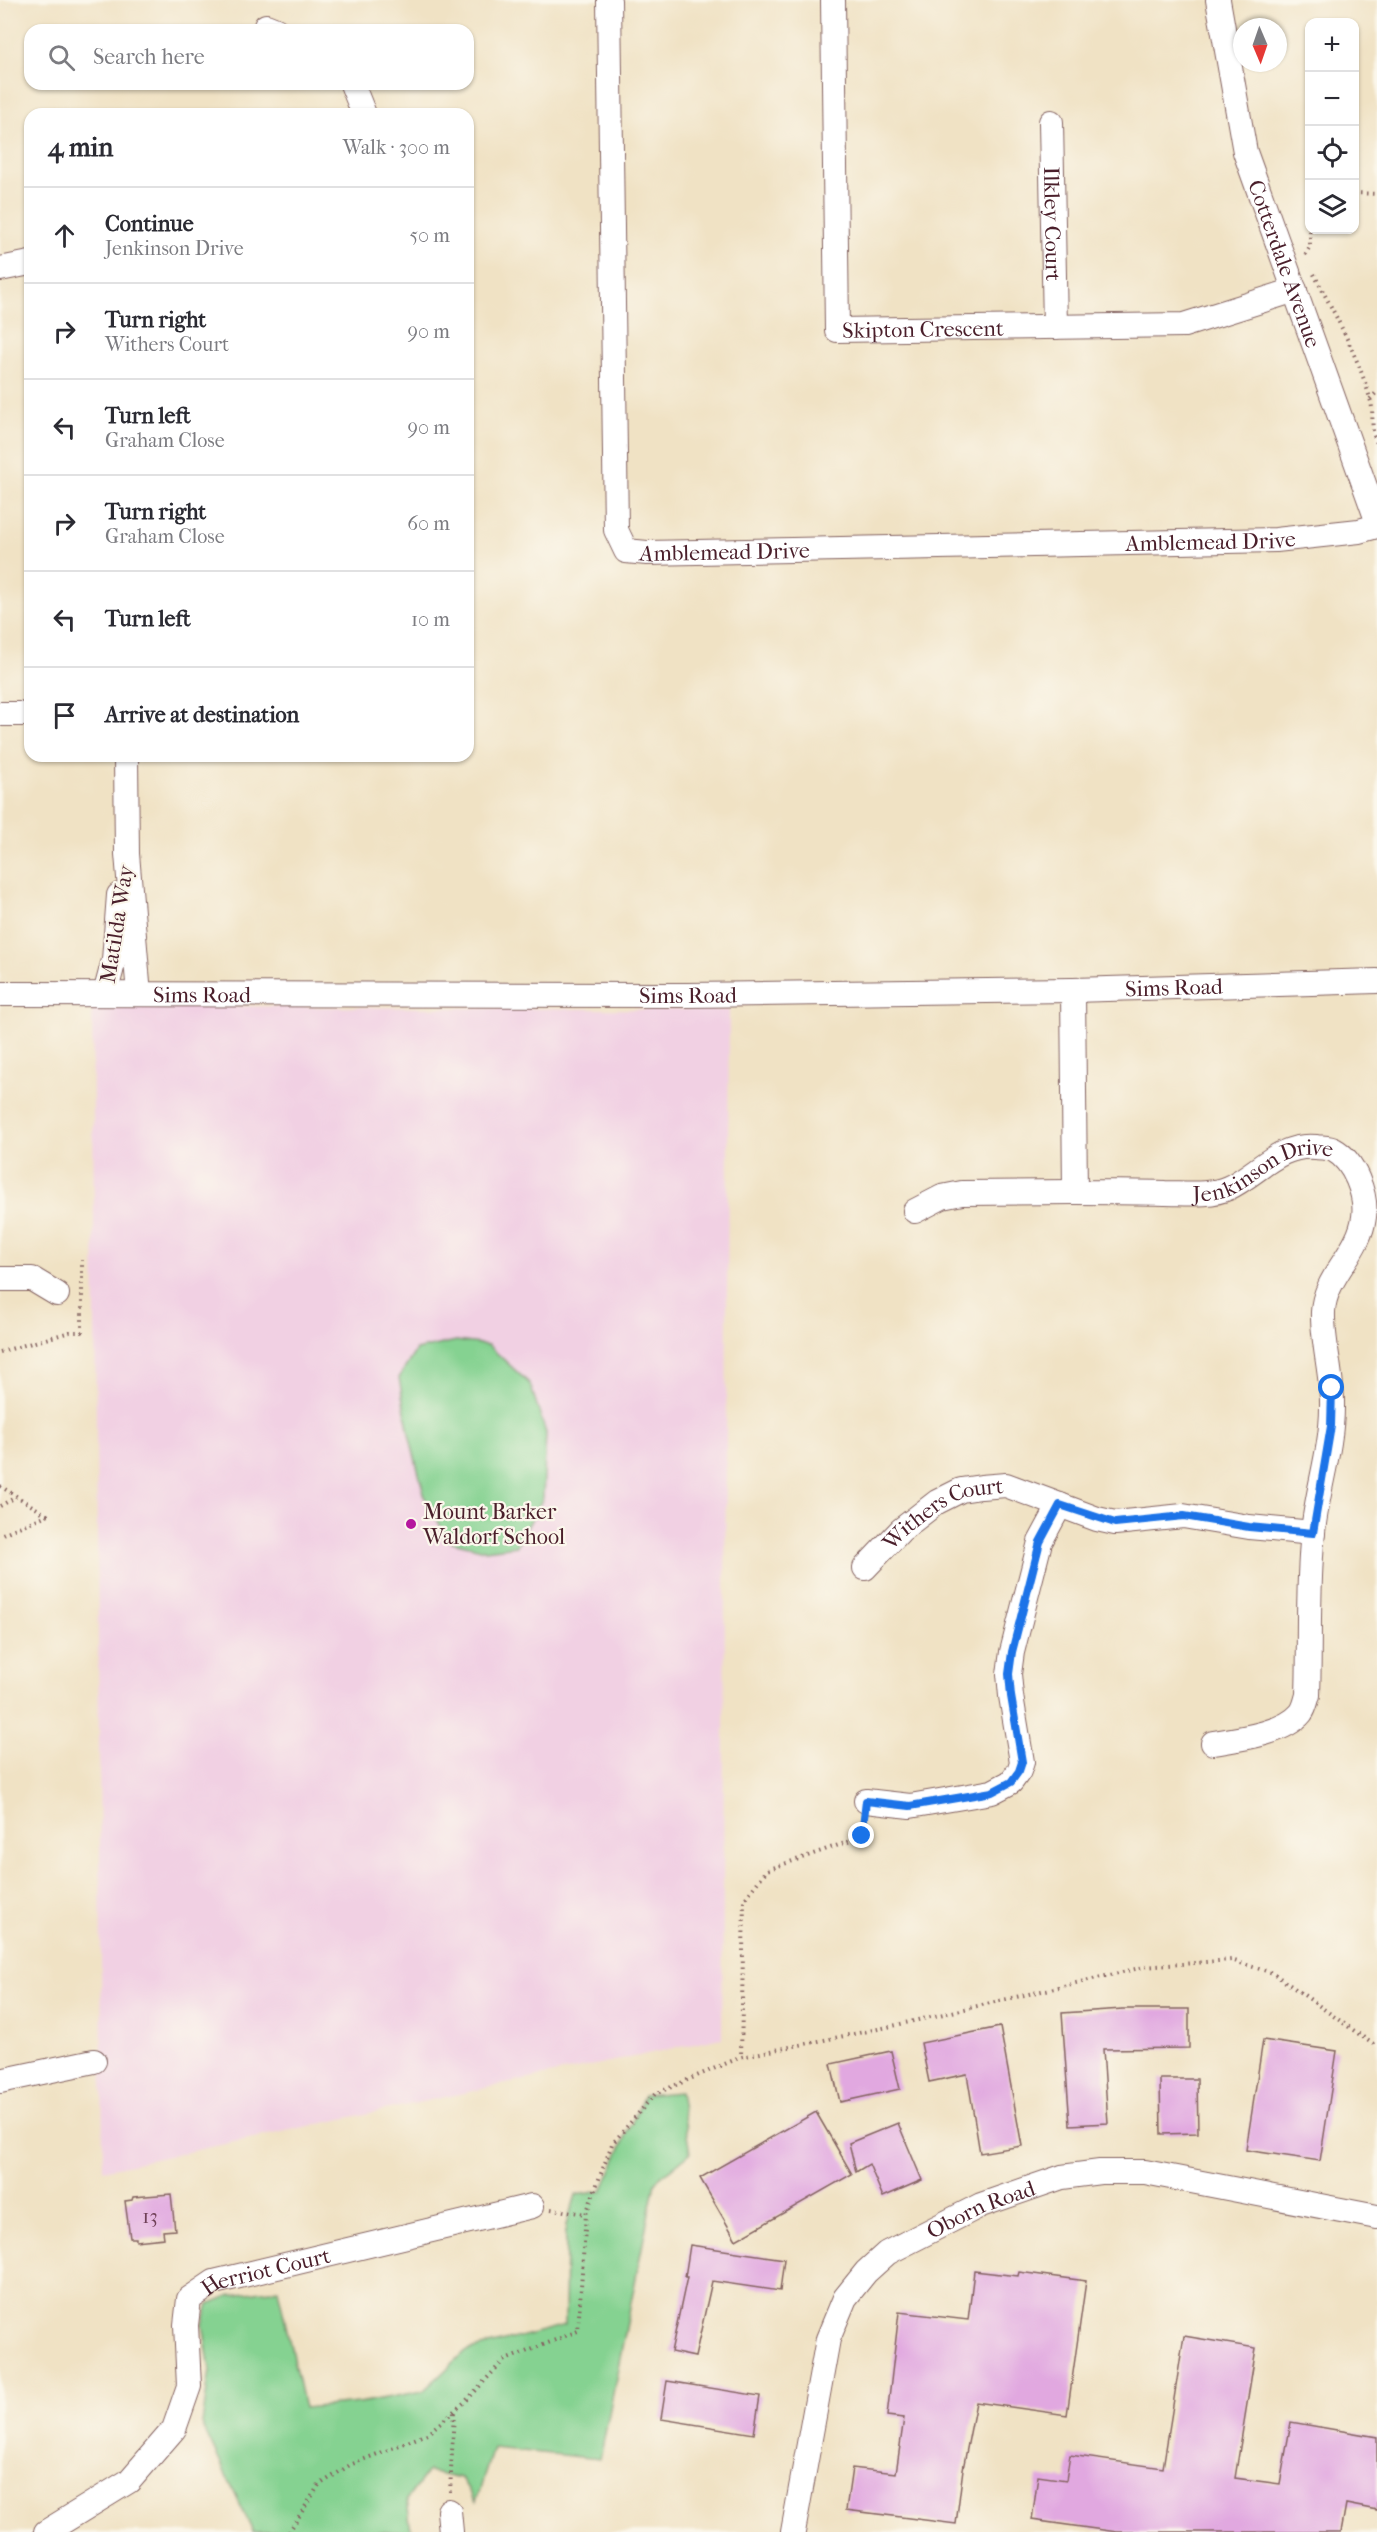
<!DOCTYPE html>
<meta charset="utf-8">
<style>
:root{--surface:#fff;--page:#f7f7f7;--text:#2b2b33;--muted:#7c7c81;--line:#e1e1e2}
body{margin:0;font-family:"IM FELL French Canon",serif;background:var(--page);color:var(--text)}
.controls{position:absolute;right:18px;top:18px;display:grid;overflow:hidden;border-radius:12px;box-shadow:0 2px 4px #0004}
.controls button{width:54px;height:54px;display:grid;place-items:center;padding:0;border:0;border-bottom:2px solid var(--line);background:var(--surface);color:var(--text);font:30px sans-serif}
.compass{position:absolute;left:1233px;top:18px;width:54px;height:54px;border-radius:50%;background:var(--surface);box-shadow:0 2px 4px #0004;rotate:178deg}
.stop{position:absolute;width:18px;height:18px;margin:-14px;border:4px solid #1a73e8;border-radius:50%;background:#fff}
.stop.end{background:#1a73e8;border-color:#fff;box-shadow:0 2px 6px #0008}
.list{margin:0;padding:0;list-style:none}
h2{display:flex;justify-content:space-between;align-items:center;height:78px;margin:0;padding:0 24px;font-size:26px}
h2 small{font-size:20px;font-weight:400;color:var(--muted)}
.list li{display:grid;grid-template-columns:39px 1fr auto;gap:18px;align-items:center;box-sizing:border-box;height:96px;padding:0 24px;border-top:2px solid var(--line)}
.list b{display:block;font-size:22px;white-space:nowrap}
.list p{margin:0;font-size:20px;white-space:nowrap;color:var(--muted)}
.list em{font-size:20px;font-style:normal;color:var(--muted)}
.icon{flex:none;width:33px;height:33px;fill:none;stroke:currentColor;stroke-width:2;stroke-linecap:round;stroke-linejoin:round}
.map{position:relative;flex:none;width:1377px;height:2532px;overflow:hidden}
.search{position:absolute;background:var(--surface);box-shadow:0 2px 4px #0004;left:24px;top:24px;width:450px;height:66px;display:flex;align-items:center;gap:15px;box-sizing:border-box;padding:0 21px;border-radius:18px;color:var(--muted);font-size:22px}
.panel{position:absolute;background:var(--surface);box-shadow:0 2px 4px #0004;left:24px;top:108px;width:450px;height:654px;border-radius:18px}
.map>svg:first-child{display:block}
</style>
<div class="map">
<svg width="1377" height="2532" viewBox="0 0 1377 2532">
<rect width="100%" height="100%" fill="#fbf7ec"/>
<filter id="ink" filterUnits="userSpaceOnUse"><feTurbulence type="fractalNoise" baseFrequency=".0167" numOctaves="2"/><feDisplacementMap in="SourceGraphic" scale="12" xChannelSelector="R" yChannelSelector="G"/><feConvolveMatrix kernelMatrix="1 2 1 2 8 2 1 2 1" color-interpolation-filters="sRGB"/></filter>
<filter id="wash" filterUnits="userSpaceOnUse"><feTurbulence type="fractalNoise" baseFrequency=".008" numOctaves="4" result="noise"/><feDisplacementMap in="SourceGraphic" scale="24" xChannelSelector="R" yChannelSelector="G"/><feGaussianBlur stdDeviation="1.35" result="paint"/><feColorMatrix in="noise" values="0 0 0 0 0 0 0 0 0 0 0 0 0 0 0 0 0 1.4 0 .05"/><feComposite in="paint" operator="in"/></filter>
<g filter="url(#wash)">
<rect width="100%" height="100%" fill="#f0e2c4"/>
<path fill="#f1d0e3" d="M92,1005l637,5 -7,1028 -619,132z"/>
<path fill="#85d291" stroke="#68785e" stroke-width="1.5" d="M456,1341l32,4 42,39 16,49 -3,65 -26,48 -32,4 -36,-9 -24,-43 -16,-64 -10,-56 17,-28z
M680,2092l10,61 -35,29 -55,277 -107,-11 -17,54 -15,-24 -33,-7 -21,28 4,33h-158l-51,-108 8,-54 -7,-46 6,-20 22,-9 47,-6 26,119 55,-5 64,-12 43,-40 99,-26 1,-100 10,-30 26,-4 42,-96z"/>
<g id="blocks">
<path fill="#e1a8e0" d="M1123,2009h66v39l-86,1 5,74 -38,2 -8,-112z
M1000,2027l22,119 -42,7 -13,-79 -38,8 -8,-39z
M1263,2040l74,11 -17,110 -74,-11z
M891,2051l9,38 -60,13 -9,-38z
M1160,2079h37l1,54 -37,1z
M816,2112l36,62 -116,66 -36,-62z
M898,2123l24,57 -39,17 -14,-33 -13,8 -7,-29z
M171,2194l4,36 -12,1 1,7 -28,3v-3h-6l-5,-37 7,-1 1,-3z
M690,2245l94,14 -4,32 -68,-10 -17,76 -24,-5 16,-75h-2z
M974,2271l44,5 1,-4 67,9 -19,134 -91,-13 -13,67 -7,55 -110,-14 6,-42 44,5 8,-55 -17,-2 12,-104 69,8z
M1184,2336l72,12 -21,130 45,6 11,-62 86,15v73l-31,-6 -5,28h-224l-85,-12 6,-44 28,4 4,-25 93,13z
M667,2381l93,15 -6,38 -93,-15z"/>
</g>
</g>
<g filter="url(#ink)">
<use href="#blocks" fill-opacity="0" stroke="#846361" stroke-width="1.5"/>
<g fill="none" stroke-linecap="round" stroke-linejoin="round">
<g stroke="#846361" stroke-width="26">
<g id="minor">
<path id="s1" d="M609,0l7,530 10,21 21,2 629,-13 83,-9 18,-5"/>
<path id="s2" d="M833,0l4,330 347,-5 111,-35"/>
<path id="s3" d="M1218,0l27,152 132,368"/>
<path d="M266,26l10,4"/>
<path d="M352,84l12,30"/>
<path id="s4" d="M1051,122l4,205"/>
<path d="M0,269l30,-6"/>
<path d="M0,714h30"/>
<path d="M126,756l1,98 12,140"/>
<path id="s5" d="M1073,990l2,202c30,0 60,0 90,1 20,0 45,3 63,-5 30,-14 51,-45 88,-41 5,1 13,0 18,3 20,11 33,45 30,67 -4,35 -40,60 -41,95 -1,30 10,64 9,95 0,42 -15,83 -19,125 -6,54 -3,109 -5,163 -2,6 -3,13 -7,18 -17,21 -63,26 -88,30"/>
<path id="s6" d="M0,994l687,1 386,-5 304,-9"/>
<path d="M105,994l9,-34 5,-65"/>
<path d="M915,1211l27,-14 20,-4 113,-1"/>
<path d="M0,1279h32l25,15"/>
<path id="s7" d="M865,1568l36,-38 36,-28 24,-12 20,-3 25,-2 91,34 18,4 68,-7 66,11 64,6"/>
<path d="M866,1801l44,5 82,-14 19,-10 8,-11 3,-9 -11,-66 -2,-22 3,-22 28,-110 20,-37"/>
<path d="M0,2081l94,-20"/>
<path d="M449,2511l2,21"/>
<path id="s8" d="M46,2532l83,-51 45,-52 15,-43 -3,-61 3,-26 25,-17 318,-76"/>
<path id="s9" d="M793,2532l35,-193 17,-41 21,-26 21,-19 94,-48 81,-28 38,-5h45l232,45"/>
</g>
</g>
<path stroke="#846361" stroke-width="4" stroke-dasharray="1.5 4.5" stroke-linecap="butt" d="M1354,144l4,-1
M1354,193l23,1
M1305,255l5,-9v-16
M1314,274c21,41 45,83 57,128 3,13 -1,29 6,41
M1370,399l7,-7
M0,1352l70,-20h12v-72
M0,1486l47,29 -47,20
M0,1506l16,-9
M864,1821l-2,16 -95,33 -23,30 -3,157 147,-30 256,-60 87,-7 42,13 104,74
M551,2209l35,5
M450,2492l4,-80
M289,2532l30,-47 31,-20 77,-31 39,-33 37,-40 75,-30 8,-117 26,-70 43,-50 86,-37"/>
<use href="#minor" stroke="#fff" stroke-width="24"/>
</g>
</g>
<g fill="none" stroke-linecap="round" stroke-linejoin="round" filter="url(#ink)">
<path stroke="#1a73e8" stroke-width="8" d="M862,1836l4,-35 44,5 82,-14 19,-10 8,-11 3,-9 -11,-66 -2,-22 3,-22 28,-110 20,-37 55,18 69,-7 65,11 64,6 18,-107 1,-38"/>
</g>
<circle fill="#b5179e" stroke="#fbf7ec" stroke-width="2" cx="411" cy="1524" r="6"/>
<g text-anchor="middle" stroke-width="4.5" stroke-linejoin="round" paint-order="stroke">
<g font-size="20" fill="#704158">
<text x="150" y="2223">13</text>
</g>
<g font-size="22" fill="#4a1f2b" stroke="#fbf7ec">
<text dy="8" stroke="none"><textPath href="#s4" startOffset="102">Ilkley Court</textPath></text>
<text dy="8" stroke="none"><textPath href="#s3" startOffset="273">Cotterdale Avenue</textPath></text>
<text dy="8" stroke="none"><textPath href="#s2" startOffset="416">Skipton Crescent</textPath></text>
<text dy="8" stroke="none"><textPath href="#s1" startOffset="1138">Amblemead Drive</textPath></text>
<text dy="8" stroke="none"><textPath href="#s1" startOffset="652">Amblemead Drive</textPath></text>
<text transform="translate(116 924) rotate(-81)" y="8">Matilda Way</text>
<text dy="8" stroke="none"><textPath href="#s6" startOffset="1174">Sims Road</textPath></text>
<text dy="8" stroke="none"><textPath href="#s6" startOffset="202">Sims Road</textPath></text>
<text dy="8" stroke="none"><textPath href="#s6" startOffset="688">Sims Road</textPath></text>
<text dy="8" stroke="none"><textPath href="#s5" startOffset="396">Jenkinson Drive</textPath></text>
<text dy="8" stroke="none"><textPath href="#s7" startOffset="99">Withers Court</textPath></text>
<text dy="8" stroke="none"><textPath href="#s9" startOffset="406">Oborn Road</textPath></text>
<text dy="8" stroke="none"><textPath href="#s8" startOffset="382">Herriot Court</textPath></text>
</g>
<g font-size="22" fill="#4a1f2b" stroke="#fbf7ec" text-anchor="start">
<text x="423" y="1519">Mount Barker<tspan x="423" dy="25">Waldorf School</tspan></text>
</g>
</g>
</svg>
<div class="controls">
<button>+</button>
<button>−</button>
<button><svg class="icon" aria-label="locate" viewBox="0 0 24 24"><circle cx="12" cy="12" r="6"/><path d="M12 2v4M12 18v4M2 12h4M18 12h4"/></svg></button>
<button><svg class="icon" aria-label="layers" viewBox="0 0 24 24"><path d="M12 4l9 5-9 5-9-5zM3 14l9 5 9-5"/></svg></button>
</div>
<svg class="compass" viewBox="-18 -18 36 36"><path d="M0-13l5 13h-10z" fill="#e53935"/><path d="M0 13l5-13h-10z" fill="#7c7c81"/></svg>
<div class="stop" style="left:1332px;top:1388px"></div>
<div class="stop end" style="left:862px;top:1836px"></div>
<div class="search"><svg class="icon" aria-label="search" viewBox="0 0 24 24"><circle cx="10" cy="10" r="6"/><path d="M15 15l6 6"/></svg>Search here</div>
<section class="panel">
<h2>4 min<small>Walk · 300 m</small></h2>
<ul class="list">
<li><svg class="icon" aria-label="ahead" viewBox="0 0 24 24"><path d="M12 20V5M6 11l6-6 6 6"/></svg><div><b>Continue</b><p>Jenkinson Drive</p></div><em>50 m</em></li>
<li><svg class="icon" aria-label="right" viewBox="0 0 24 24"><path d="M7 20v-9h11M14 6l5 5-5 5"/></svg><div><b>Turn right</b><p>Withers Court</p></div><em>90 m</em></li>
<li><svg class="icon" aria-label="left" viewBox="0 0 24 24"><path d="M17 20v-9H6M10 6l-5 5 5 5"/></svg><div><b>Turn left</b><p>Graham Close</p></div><em>90 m</em></li>
<li><svg class="icon" aria-label="right" viewBox="0 0 24 24"><path d="M7 20v-9h11M14 6l5 5-5 5"/></svg><div><b>Turn right</b><p>Graham Close</p></div><em>60 m</em></li>
<li><svg class="icon" aria-label="left" viewBox="0 0 24 24"><path d="M17 20v-9H6M10 6l-5 5 5 5"/></svg><div><b>Turn left</b></div><em>10 m</em></li>
<li><svg class="icon" aria-label="arrive" viewBox="0 0 24 24"><path d="M6 21V4h12l-3 4 3 4H6"/></svg><div><b>Arrive at destination</b></div></li>
</ul>
</section>
</div>
